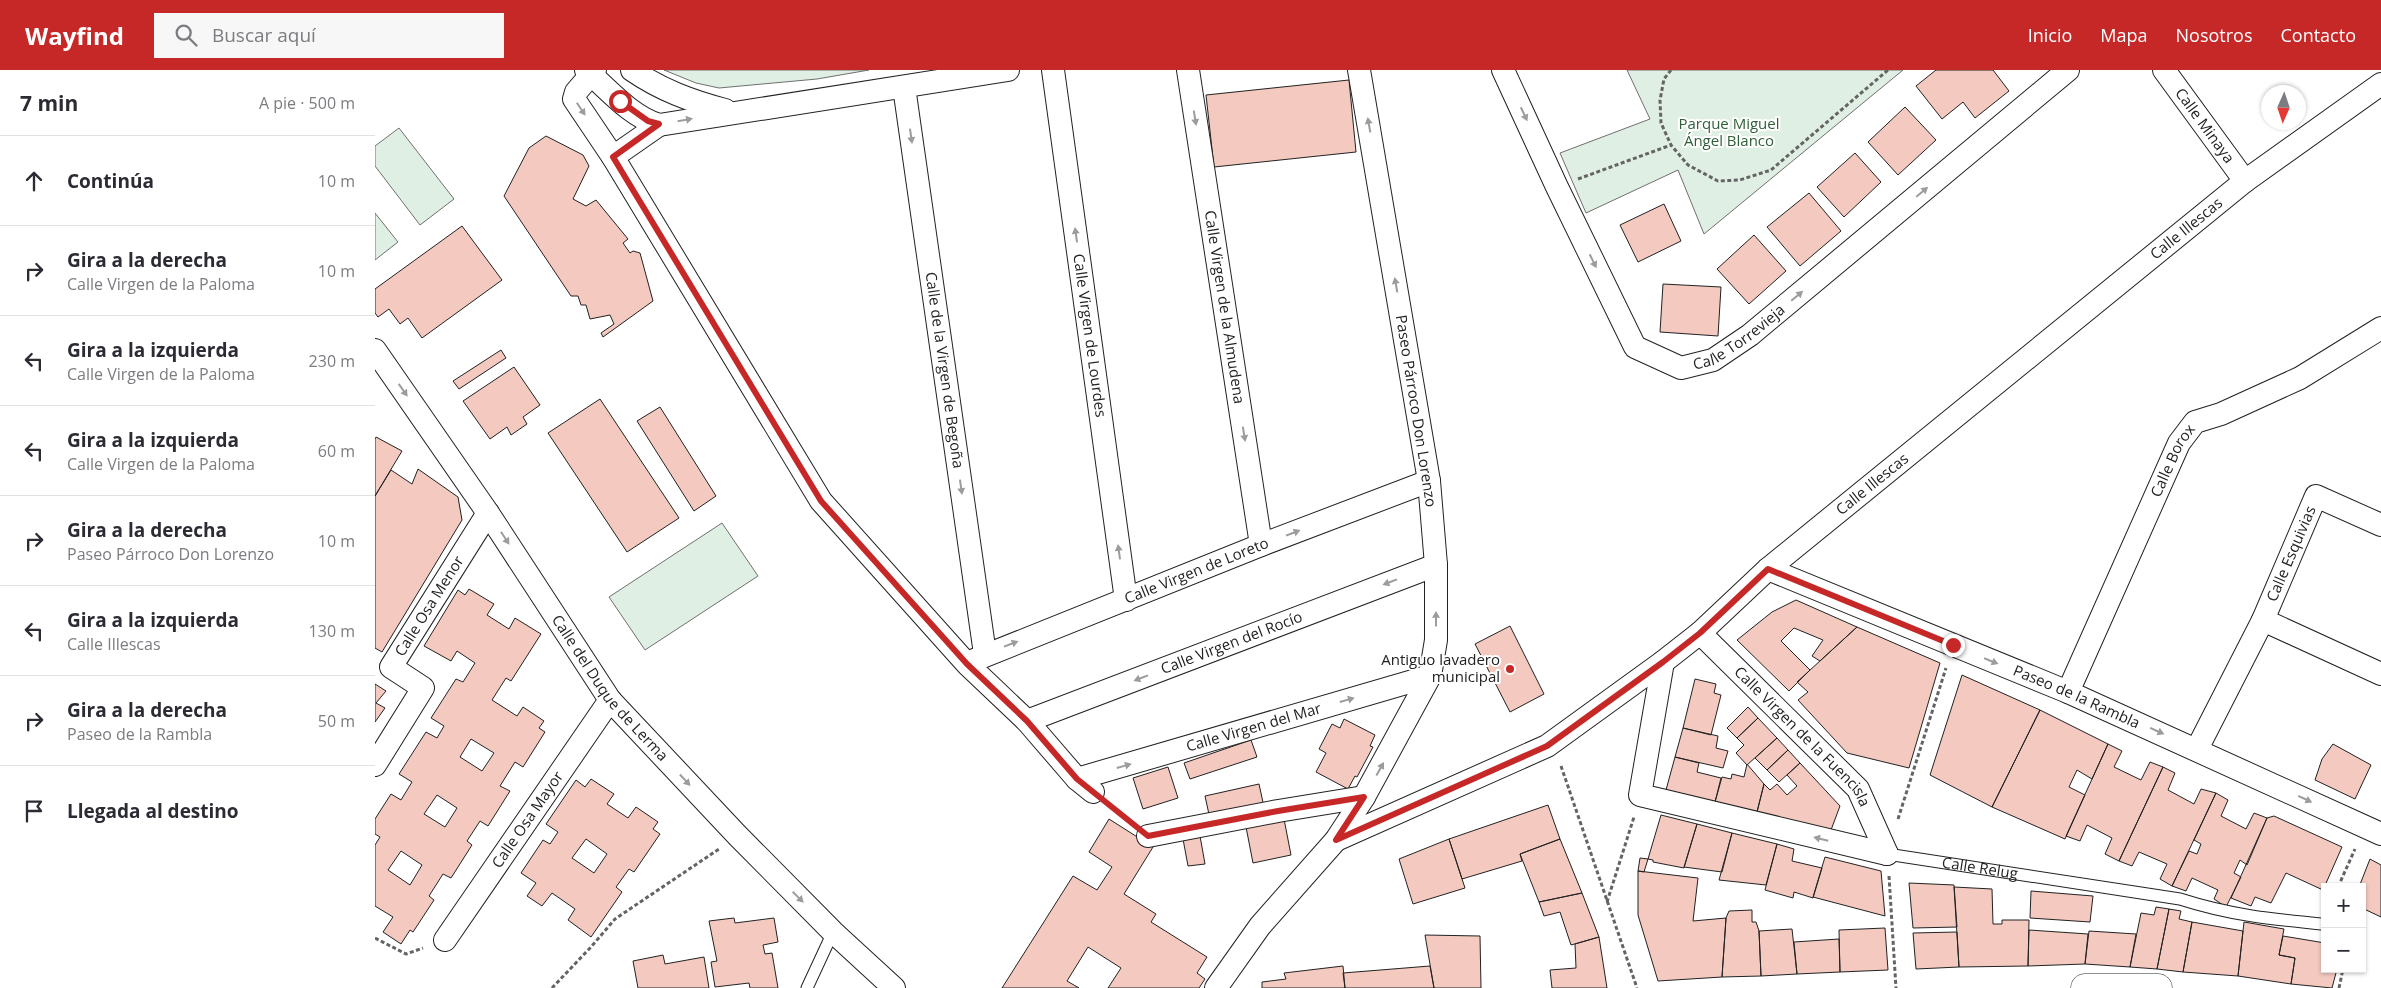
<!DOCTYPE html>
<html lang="es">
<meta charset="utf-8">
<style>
:root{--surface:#fff;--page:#f7f7f7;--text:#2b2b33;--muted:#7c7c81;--line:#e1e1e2;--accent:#c62828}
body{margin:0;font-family:"Open Sans",sans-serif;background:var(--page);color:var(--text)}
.controls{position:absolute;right:15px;bottom:15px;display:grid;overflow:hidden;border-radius:0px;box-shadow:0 1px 4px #0004}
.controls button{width:45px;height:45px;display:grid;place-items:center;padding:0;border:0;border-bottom:1px solid var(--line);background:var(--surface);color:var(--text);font:25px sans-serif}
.compass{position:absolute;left:1886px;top:15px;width:45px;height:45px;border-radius:50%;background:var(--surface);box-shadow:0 1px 4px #0004;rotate:183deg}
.stop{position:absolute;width:15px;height:15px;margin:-11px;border:4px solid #c62828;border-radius:50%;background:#fff}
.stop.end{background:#c62828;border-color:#fff;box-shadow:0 1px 5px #0008}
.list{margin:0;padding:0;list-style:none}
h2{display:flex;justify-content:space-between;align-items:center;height:65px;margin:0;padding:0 20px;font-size:21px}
h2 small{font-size:16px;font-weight:400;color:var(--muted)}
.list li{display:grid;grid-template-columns:32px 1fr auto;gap:15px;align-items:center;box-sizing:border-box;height:90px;padding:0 20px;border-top:1px solid var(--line)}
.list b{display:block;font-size:19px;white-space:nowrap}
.list p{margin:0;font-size:16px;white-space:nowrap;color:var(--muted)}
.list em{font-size:16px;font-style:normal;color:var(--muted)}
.icon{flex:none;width:28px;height:28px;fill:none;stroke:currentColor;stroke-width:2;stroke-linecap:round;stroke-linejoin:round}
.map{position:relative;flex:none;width:2006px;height:918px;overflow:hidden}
header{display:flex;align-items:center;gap:30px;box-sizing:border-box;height:70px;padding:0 25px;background:var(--accent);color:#fff}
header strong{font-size:24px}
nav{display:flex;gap:28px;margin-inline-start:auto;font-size:18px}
.search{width:350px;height:45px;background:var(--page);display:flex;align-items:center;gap:12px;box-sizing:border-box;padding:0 18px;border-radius:0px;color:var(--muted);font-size:19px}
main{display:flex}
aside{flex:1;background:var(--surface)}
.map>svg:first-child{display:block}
</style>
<header>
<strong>Wayfind</strong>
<div class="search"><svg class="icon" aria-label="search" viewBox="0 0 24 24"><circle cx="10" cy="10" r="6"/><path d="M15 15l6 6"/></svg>Buscar aquí</div>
<nav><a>Inicio</a><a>Mapa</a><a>Nosotros</a><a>Contacto</a></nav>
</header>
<main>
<aside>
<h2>7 min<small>A pie · 500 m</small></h2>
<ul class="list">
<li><svg class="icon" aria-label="ahead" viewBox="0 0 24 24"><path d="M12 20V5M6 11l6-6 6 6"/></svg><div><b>Continúa</b></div><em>10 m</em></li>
<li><svg class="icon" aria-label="right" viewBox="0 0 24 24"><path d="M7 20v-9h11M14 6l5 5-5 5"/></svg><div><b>Gira a la derecha</b><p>Calle Virgen de la Paloma</p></div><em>10 m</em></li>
<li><svg class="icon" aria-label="left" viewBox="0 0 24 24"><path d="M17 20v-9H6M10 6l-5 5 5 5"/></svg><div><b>Gira a la izquierda</b><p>Calle Virgen de la Paloma</p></div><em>230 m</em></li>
<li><svg class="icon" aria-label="left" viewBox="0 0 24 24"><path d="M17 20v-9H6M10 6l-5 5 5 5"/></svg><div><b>Gira a la izquierda</b><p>Calle Virgen de la Paloma</p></div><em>60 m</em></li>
<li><svg class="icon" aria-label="right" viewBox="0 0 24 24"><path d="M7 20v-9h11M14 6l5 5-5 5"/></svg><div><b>Gira a la derecha</b><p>Paseo Párroco Don Lorenzo</p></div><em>10 m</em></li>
<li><svg class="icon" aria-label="left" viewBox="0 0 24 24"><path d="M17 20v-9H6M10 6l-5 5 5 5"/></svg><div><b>Gira a la izquierda</b><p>Calle Illescas</p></div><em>130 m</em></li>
<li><svg class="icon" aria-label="right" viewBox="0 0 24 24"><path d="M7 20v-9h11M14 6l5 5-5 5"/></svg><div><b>Gira a la derecha</b><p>Paseo de la Rambla</p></div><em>50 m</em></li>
<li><svg class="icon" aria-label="arrive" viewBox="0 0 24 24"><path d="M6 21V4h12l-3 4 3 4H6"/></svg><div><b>Llegada al destino</b></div></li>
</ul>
</aside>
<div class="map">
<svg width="2006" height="918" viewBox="0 0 2006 918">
<rect width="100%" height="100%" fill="#fff"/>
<path fill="#e0efe3" stroke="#6f6f6f" d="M289,0h205l-52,9 -98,9 -23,-5z
M1252,0h276l-199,164 -26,-64 -92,43 -26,-60 90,-34z
M24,58l55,71 -34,26 -45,-59v-20z
M0,143l23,29 -23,18z
M347,453l36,53 -113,74 -36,-53z"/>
<path fill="#f3c9c0" stroke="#222" fill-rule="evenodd" d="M1561,0h57l16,21 -34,27 -12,-16 -21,17 -26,-33z
M974,10l7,72 -142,15 -8,-72z
M1530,37l31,33 -38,35 -30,-33z
M171,66l37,19 6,11 -16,33 13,7 10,-6 32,39 -5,4 7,10 3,-2 7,2 13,48 -50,36 -2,-4 13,-9 -4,-9 -20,4 -4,-14h-5l-3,-9h-7l-67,-100 25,-48z
M1480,83l26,29 -37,35 -27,-30z
M1434,123l32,38 -41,35 -33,-39z
M1289,134l17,37 -43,21 -18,-37z
M87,156l40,54 -80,58 -14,-20 -8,6 -11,-15 -11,8 -3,-4v-24z
M1379,165l32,36 -37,33 -32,-35z
M1288,214l58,3 -3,49 -58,-4z
M126,280l5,8 -47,31 -6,-8z
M139,297l26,38 -17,12 4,7 -16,11 -4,-8 -17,12 -27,-38z
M225,329l79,119 -52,34 -79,-119z
M285,337l56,89 -22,15 -57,-90z
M1,367l26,14 -27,45v-57z
M43,399l40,28 4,23 -80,132 -7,-4v-152l16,-26 21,14z
M94,519l25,15 -7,11 22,14 6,-11 26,16 -30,47 -5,-3 -14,22 25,16 6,-9 21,14 -5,7 6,4 -22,35 -8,-5 -15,24 10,5 -22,35 -8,-5 -13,20 5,4 -21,33 -8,-4 -14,22 5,4 -21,32 -3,-2 -9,14 -18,-12 10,-15 -18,-11v-61l5,-8 -5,-3v-15l16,-25 10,6 11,-18 -13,-8 27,-42 11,6 7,-12 -13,-8 25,-39 7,3 12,-19 -18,-12 -6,10 -27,-15 34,-56 7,5zM96,669l23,14 -12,18 -22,-14zM62,725l20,13 -12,19 -21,-13zM26,781l21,14 -12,20 -22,-15z
M1421,530l61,27 -37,34 -8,-5 11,-16 -29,-12 -13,13 29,29 -21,21 -52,-51 35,-28z
M1135,556l34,68 -34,18 -35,-68z
M1482,557l83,36 -31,105 -62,-15 -49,-53 10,-8 -11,-10z
M1587,605l78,35 -48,97 -62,-32z
M1320,609l21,5 -2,9 7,2 -10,40 -28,-7z
M0,614l11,7 -10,12 9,5 -10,14z
M1373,637l10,11 -21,20 -10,-10z
M1665,640l68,34 -16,35 -15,-9 -8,17 16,8 -20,44 -73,-32z
M1383,648l19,20 -30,27 -11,-12 8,-8 -7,-7z
M969,649l31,16 -5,11 3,1 -16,30 -2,-1 -7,13 -32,-17 10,-19 -7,-4 13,-25 8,4z
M1308,658l35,8 -2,12 12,3 -5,17 -48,-11z
M1402,668l11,12 -21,20 -12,-12z
M876,670l6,17 -67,22 -6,-16z
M1733,674l14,7 -8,16 27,13 9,-18 13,5 -44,94 -14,-7 7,-16 -25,-13 -7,16 -14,-5z
M1958,674l38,21 -16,34 -40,-19 7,-21z
M1413,680l12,13 -21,19 -12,-12z
M1300,687l24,6 -2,9 24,6 -6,24 -49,-12z
M1425,693l40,43 -9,24 -74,-18 7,-28 6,6 7,-6 10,11 10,-9 -10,-11z
M1372,694l17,20 -7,28 -42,-10 7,-25 9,2 1,-5 12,3z
M793,697l10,31 -35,11 -10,-31z
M1788,697l12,6 -7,17 26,14 7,-15 15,4 -44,93 -12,-7 7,-15 -28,-12 -7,14 -13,-5z
M216,709l23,15 -7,10 21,14 8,-11 22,15 -5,7 7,5 -26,38 -5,-3 -13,18 6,5 -31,45 -23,-17 7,-11 -23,-16 -10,13 -15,-10 9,-13 -15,-10 22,-33 7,4 8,-12 -12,-8 30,-44 9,7zM211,769l21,15 -13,19 -22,-15z
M884,714l5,23 -54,12 -5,-23z
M1841,723l12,7 -7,16 25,13 8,-16 13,5 -20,47 -7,-5 -6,13 7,4 -15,30 -12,-8 4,-9 -26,-12 -6,13 -14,-5 17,-35 8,3 4,-10 -7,-4z
M1173,735l12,34 -40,15 2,7 -60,18 -13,-40z
M1286,745l36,9 -13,44 -31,-6v-2l-5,-1z
M1899,746l68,31 -19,43 -37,-17 -15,30 -16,-6 -4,9 -20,-8 36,-80z
M734,749l44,28 -29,47 32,20 -5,8 56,35 -10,16 8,6 -6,9h-91l13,-20 -33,-21 -21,34 12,7h-77l71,-112 24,14 15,-23 -23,-15z
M909,749l7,36 -38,8 -7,-36z
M1322,754l35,9 -10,39 -38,-5z
M1357,763l45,11 -11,41 -47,-5z
M825,766l5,28 -17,2 -5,-27z
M1074,769l16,49 -52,16 -14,-45z
M1185,769l22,54 -43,9 -19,-48z
M1402,774l17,5 -2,12 30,7 -9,30 -19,-6 -1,6 -28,-8z
M1450,787l56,14 4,45 -72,-19z
M1265,788l8,1 -4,13 -6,-1z
M1995,789l11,6v52l-19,-9v-21h-3z
M1263,801l60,7 -5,43 33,-3 -4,59 -64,4 -20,-66z
M1534,813l45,2 3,42 -44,1z
M1579,817l38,2 1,35h9v-4h27l-1,46 -69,1z
M1656,821l62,5 -3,26 -60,-4z
M1207,823l17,44 -28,8 -11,-33 -16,4 -5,-14z
M1781,837l13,2 -12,60 -27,-2 11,-54 13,2z
M1794,839l12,2 -2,8 13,3 -9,50 -26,-3z
M1377,840v12h4l3,9 2,45 -39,1 4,-59 3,-7z
M359,848l1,5 39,-5 4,24 -15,3 2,9 7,-1 6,35h-28l-1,-5 -34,4 -4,-25 6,-1 -8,-40z
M1817,852l51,9 -5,45 -55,-4z
M1869,852l40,7 -5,26 16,3 -4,26 -53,-8z
M1510,858l3,42 -48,2 -1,-42z
M1417,859l5,45 -36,2 -2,-45z
M1654,860l59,4 -3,30 -57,2z
M1714,861l47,3 -6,33 -45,-3z
M1582,862l2,35 -43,2 -3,-36z
M1050,865l55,1 1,52h-47z
M1908,866l42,7v26h12l-5,19 -41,-4 4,-26 -16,-3z
M1224,867l8,51h-55l-2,-18 26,-2 -1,-24z
M1464,869l1,33 -43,2 -3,-32z
M288,885l2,9 39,-7 5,31h-71l-5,-27z
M968,896l2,22h-83v-6l24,-3 -2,-6z
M1055,896l4,22h-89l-2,-15z"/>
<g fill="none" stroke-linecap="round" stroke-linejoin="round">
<g stroke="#222" stroke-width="13">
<g id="lane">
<path id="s1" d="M1512,784l293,45c50,16 90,20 141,25"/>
<path d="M432,918l26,-56"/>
</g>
</g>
<g stroke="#222" stroke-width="24">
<g id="street">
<path d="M211,0c22,19 44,46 73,55l349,-55"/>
<path d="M220,0l-19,22 -2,7 39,58 208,344 146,163 60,57 50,58 16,13"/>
<path d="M257,0c29,20 59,31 93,40"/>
<path id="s2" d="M678,0l73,530"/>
<path id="s3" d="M813,0l73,475"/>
<path id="s4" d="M1128,0l54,117 78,160 46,21 32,-8 37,-25 318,-265"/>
<path id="s5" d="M1789,0l81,111"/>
<path id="s6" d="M529,17l81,567"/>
<path d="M238,87l46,-32"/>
<path id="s7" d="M0,280l113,163 122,187 127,135 96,97 61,56"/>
<path id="s8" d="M1393,499l300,123 313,142"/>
<path id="s9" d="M1888,550l53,-124 65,29"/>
<path id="s10" d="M1325,563l158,156 29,65"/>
<path id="s11" d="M597,591l289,-116 168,-64"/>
<path d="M1288,592l-23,133 247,59"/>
<path id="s12" d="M1693,622l111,-249 16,-21 26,-8 79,-36 81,-50"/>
<path id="s13" d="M652,651l409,-156"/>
<path d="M1822,679l66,-129 118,54"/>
<path id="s14" d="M0,695l48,-77 -32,-21 97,-154"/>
<path id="s15" d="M702,709l353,-103"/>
<path d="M773,766l130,-25 86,-14"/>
<path id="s16" d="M961,770l211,-94 116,-84 37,-29 68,-64 477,-388 136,-97"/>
<path id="s17" d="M70,870l165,-240"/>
<path d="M841,918l44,-62 76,-86 28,-43 66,-121 6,-36v-75l-7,-84 -70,-411"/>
</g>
</g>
<g stroke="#222" stroke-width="29">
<path id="secondary" d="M1710,918h73"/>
</g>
<path stroke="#646464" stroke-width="3" stroke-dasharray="4 2.5" stroke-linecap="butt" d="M1296,0l-7,9 -4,21 1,23 10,22 17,20 30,16 22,-1 31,-10 117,-100
M1203,109l93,-34
M1186,696l76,222
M736,736l19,15
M1523,749l48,-151
M1514,806l7,112
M1963,817l17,-38
M1232,832l27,-85
M0,868l31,16 17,-6
M177,918l39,-41 24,-28 104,-70
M1964,918l4,-19"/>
<use href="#lane" stroke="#fff" stroke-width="11"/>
<use href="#street" stroke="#fff" stroke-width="22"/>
<use href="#secondary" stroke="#fff" stroke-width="28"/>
</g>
<defs><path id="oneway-solid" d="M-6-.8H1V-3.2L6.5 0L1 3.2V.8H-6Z" transform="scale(1.25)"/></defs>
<g fill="#9c9c9c">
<use href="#oneway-solid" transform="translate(206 39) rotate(56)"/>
<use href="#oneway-solid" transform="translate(1149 44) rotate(65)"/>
<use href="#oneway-solid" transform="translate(820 48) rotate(81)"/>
<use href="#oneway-solid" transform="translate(310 50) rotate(-10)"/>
<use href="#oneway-solid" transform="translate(994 55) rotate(-100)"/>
<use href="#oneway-solid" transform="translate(536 66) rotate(82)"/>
<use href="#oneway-solid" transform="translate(1547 122) rotate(-40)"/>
<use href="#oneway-solid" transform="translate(701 165) rotate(-98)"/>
<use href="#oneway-solid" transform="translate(1218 191) rotate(64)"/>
<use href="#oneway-solid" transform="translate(1021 215) rotate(-100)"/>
<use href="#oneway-solid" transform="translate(1422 226) rotate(-40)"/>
<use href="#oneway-solid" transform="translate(28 320) rotate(55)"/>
<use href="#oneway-solid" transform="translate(869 364) rotate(81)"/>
<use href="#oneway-solid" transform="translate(586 417) rotate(82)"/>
<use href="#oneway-solid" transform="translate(918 463) rotate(-21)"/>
<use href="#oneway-solid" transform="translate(130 468) rotate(57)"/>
<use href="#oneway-solid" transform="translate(744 482) rotate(-98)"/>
<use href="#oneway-solid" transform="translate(1015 512) rotate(159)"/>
<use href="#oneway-solid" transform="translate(1061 549) rotate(-90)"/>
<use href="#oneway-solid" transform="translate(636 574) rotate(-21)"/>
<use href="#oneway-solid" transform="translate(1616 591) rotate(22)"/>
<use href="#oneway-solid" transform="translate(766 608) rotate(159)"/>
<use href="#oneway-solid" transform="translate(972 630) rotate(-16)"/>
<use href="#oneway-solid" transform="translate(1782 661) rotate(24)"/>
<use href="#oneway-solid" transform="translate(749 696) rotate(-16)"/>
<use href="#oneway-solid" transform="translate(1005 699) rotate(-61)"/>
<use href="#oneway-solid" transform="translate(310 710) rotate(47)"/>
<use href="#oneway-solid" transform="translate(1930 729) rotate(25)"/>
<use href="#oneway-solid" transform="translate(1446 769) rotate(-166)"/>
<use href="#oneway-solid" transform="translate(423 827) rotate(45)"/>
</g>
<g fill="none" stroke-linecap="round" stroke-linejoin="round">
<path stroke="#c62828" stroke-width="6" d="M245,31l28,20 11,3 -46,33 208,344 146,163 60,57 50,58 71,57 130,-25 86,-14 -28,43 211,-94 116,-84 37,-29 68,-64 185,76"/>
</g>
<circle fill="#c62828" stroke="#fff" stroke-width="2" cx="1135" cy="599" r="5"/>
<g text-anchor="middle" stroke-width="4" stroke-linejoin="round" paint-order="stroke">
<g font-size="15" fill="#2f5e38" stroke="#fff">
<text x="1354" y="59">Parque Miguel<tspan x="1354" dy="17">Ángel Blanco</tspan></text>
</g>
<g font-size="15" fill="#222" stroke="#fff">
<text dy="5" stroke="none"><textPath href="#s5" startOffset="69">Calle Minaya</textPath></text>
<text dy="5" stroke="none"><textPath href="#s16" startOffset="1054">Calle Illescas</textPath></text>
<text dy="5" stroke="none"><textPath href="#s3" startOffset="240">Calle Virgen de la Almudena</textPath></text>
<text dy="5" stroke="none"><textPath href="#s2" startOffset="268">Calle Virgen de Lourdes</textPath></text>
<text dy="5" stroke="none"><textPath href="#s4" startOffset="424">Calle Torrevieja</textPath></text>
<text dy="5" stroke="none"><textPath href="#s6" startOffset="286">Calle de la Virgen de Begoña</textPath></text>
<text transform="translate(1041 341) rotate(81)" y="5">Paseo Párroco Don Lorenzo</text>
<text dy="5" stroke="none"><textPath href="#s12" startOffset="254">Calle Borox</textPath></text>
<text dy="5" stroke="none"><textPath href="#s16" startOffset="649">Calle Illescas</textPath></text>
<text dy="5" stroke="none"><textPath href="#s9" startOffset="72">Calle Esquivias</textPath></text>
<text dy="5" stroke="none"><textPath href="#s11" startOffset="242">Calle Virgen de Loreto</textPath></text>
<text dy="5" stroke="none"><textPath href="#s14" startOffset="201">Calle Osa Menor</textPath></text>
<text dy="5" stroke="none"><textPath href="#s13" startOffset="219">Calle Virgen del Rocío</textPath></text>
<text dy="5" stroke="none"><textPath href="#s7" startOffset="412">Calle del Duque de Lerma</textPath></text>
<text dy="5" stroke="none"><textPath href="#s8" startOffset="334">Paseo de la Rambla</textPath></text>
<text dy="5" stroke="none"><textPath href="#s15" startOffset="184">Calle Virgen del Mar</textPath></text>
<text dy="5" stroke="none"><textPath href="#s10" startOffset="146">Calle Virgen de la Fuencisla</textPath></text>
<text dy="5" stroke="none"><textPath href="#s17" startOffset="146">Calle Osa Mayor</textPath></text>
<text dy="5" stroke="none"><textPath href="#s1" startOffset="94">Calle Relug</textPath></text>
</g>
<g font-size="15" fill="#222" stroke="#fff" text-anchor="end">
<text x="1125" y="595">Antiguo lavadero<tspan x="1125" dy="17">municipal</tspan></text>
</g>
</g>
</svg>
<div class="controls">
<button>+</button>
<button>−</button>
</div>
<svg class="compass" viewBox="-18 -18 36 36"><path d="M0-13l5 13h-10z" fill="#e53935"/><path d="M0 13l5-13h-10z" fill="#7c7c81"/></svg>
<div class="stop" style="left:245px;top:31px"></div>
<div class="stop end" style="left:1578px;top:575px"></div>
</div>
</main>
